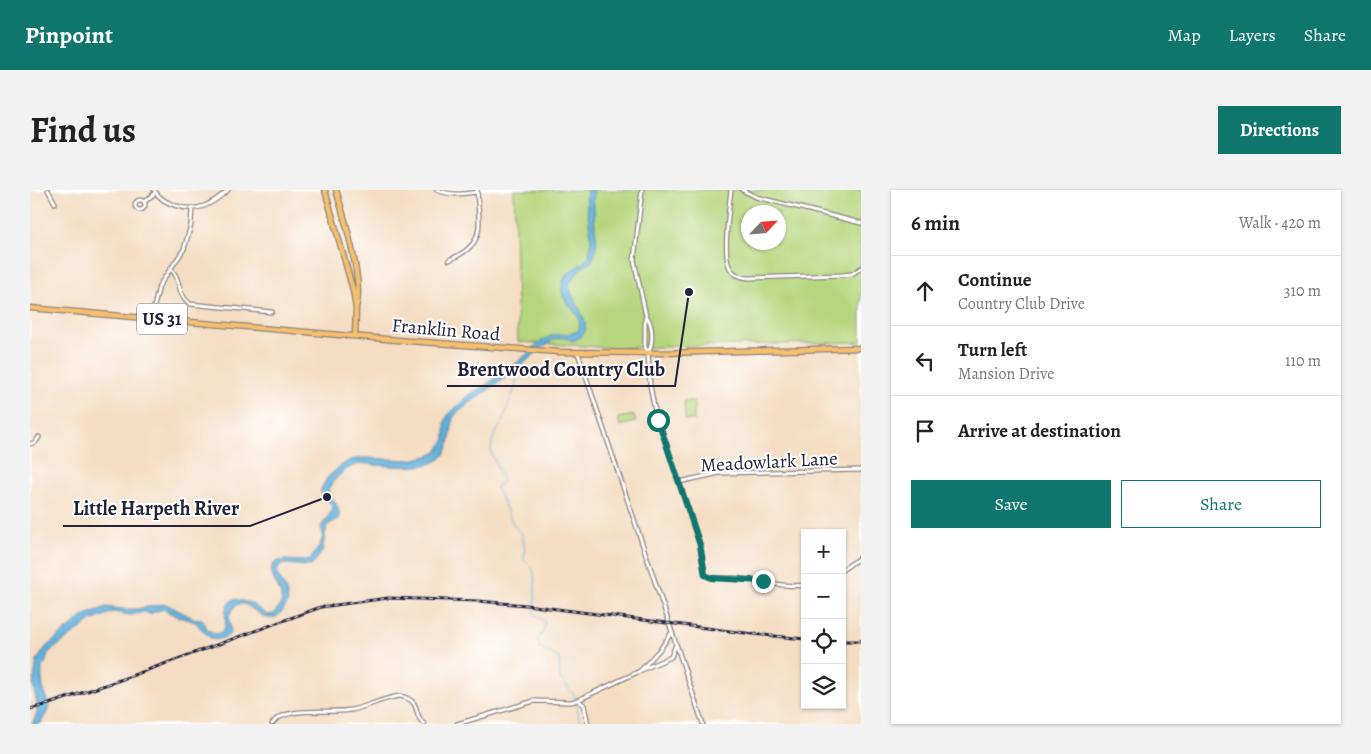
<!DOCTYPE html>
<meta charset="utf-8">
<style>
:root{--surface:#fff;--page:#f2f2f2;--text:#222;--muted:#767676;--line:#e0e0e0;--accent:#0f766e}
body{margin:0;font-family:Alegreya,serif;background:var(--page);color:var(--text)}
.controls{position:absolute;right:15px;bottom:15px;display:grid;overflow:hidden;border-radius:0px;box-shadow:0 1px 4px #0004}
.controls button{width:45px;height:45px;display:grid;place-items:center;padding:0;border:0;border-bottom:1px solid var(--line);background:var(--surface);color:var(--text);font:25px sans-serif}
.compass{position:absolute;left:711px;top:15px;width:45px;height:45px;border-radius:50%;background:var(--surface);box-shadow:0 1px 4px #0004;rotate:64deg}
.stop{position:absolute;width:15px;height:15px;margin:-11px;border:4px solid #0f766e;border-radius:50%;background:#fff}
.stop.end{background:#0f766e;border-color:#fff;box-shadow:0 1px 5px #0008}
.list{margin:0;padding:0;list-style:none}
h2{display:flex;justify-content:space-between;align-items:center;height:65px;margin:0;padding:0 20px;font-size:21px}
h2 small{font-size:16px;font-weight:400;color:var(--muted)}
.list li{display:grid;grid-template-columns:32px 1fr auto;gap:15px;align-items:center;box-sizing:border-box;height:70px;padding:0 20px;border-top:1px solid var(--line)}
.list b{display:block;font-size:19px;white-space:nowrap}
.list p{margin:0;font-size:16px;white-space:nowrap;color:var(--muted)}
.list em{font-size:16px;font-style:normal;color:var(--muted)}
.actions{display:flex;gap:10px;padding:15px 20px}
.actions a{flex:1;padding:11px 0;border:1px solid var(--accent);border-radius:0px;text-align:center;font-size:18px;color:var(--accent)}
.actions .main{background:var(--accent);color:#fff}
.icon{flex:none;width:28px;height:28px;fill:none;stroke:currentColor;stroke-width:2;stroke-linecap:round;stroke-linejoin:round}
.map{position:relative;flex:none;width:831px;height:534px;overflow:hidden;border-radius:0px}
header{display:flex;align-items:center;gap:30px;box-sizing:border-box;height:70px;padding:0 25px;background:var(--accent);color:#fff}
header strong{font-size:24px}
nav{display:flex;gap:28px;margin-inline-start:auto;font-size:18px}
.intro{display:flex;align-items:center;justify-content:space-between;box-sizing:border-box;height:120px;padding:0 30px}
h1{margin:0;font-size:35px}
.button{padding:12px 22px;border-radius:0px;background:var(--accent);color:#fff;font-size:18px;font-weight:700}
main{display:flex;gap:30px;padding:0 30px}
aside{flex:1;background:var(--surface);border-radius:0px;box-shadow:0 1px 4px #0004}
.map>svg:first-child{display:block}
</style>
<header>
<strong>Pinpoint</strong>
<nav><a>Map</a><a>Layers</a><a>Share</a></nav>
</header>
<div class="intro"><h1>Find us</h1><a class="button">Directions</a></div>
<main>
<div class="map">
<svg width="831" height="534" viewBox="0 0 831 534">
<rect width="100%" height="100%" fill="#fff"/>
<filter id="ink" filterUnits="userSpaceOnUse"><feTurbulence type="fractalNoise" baseFrequency=".02" numOctaves="2"/><feDisplacementMap in="SourceGraphic" scale="10" xChannelSelector="R" yChannelSelector="G"/><feConvolveMatrix kernelMatrix="1 2 1 2 8 2 1 2 1" color-interpolation-filters="sRGB"/></filter>
<filter id="wash" filterUnits="userSpaceOnUse"><feTurbulence type="fractalNoise" baseFrequency=".0096" numOctaves="4" result="noise"/><feDisplacementMap in="SourceGraphic" scale="20" xChannelSelector="R" yChannelSelector="G"/><feGaussianBlur stdDeviation="1.12" result="paint"/><feColorMatrix in="noise" values="0 0 0 0 0 0 0 0 0 0 0 0 0 0 0 0 0 1.4 0 .05"/><feComposite in="paint" operator="in"/></filter>
<g filter="url(#wash)">
<rect width="100%" height="100%" fill="#f4ddc2"/>
<path fill="#b6d67d" stroke="#6c7c5c" fill-rule="evenodd" d="M484,0h347v152l-245,6 -98,-6zM718,22h30v30h-30z
M654,211h10v19h-9z
M604,225l2,7 -16,4 -2,-8z"/>
<path fill="#5fb1db" stroke="#406a8b" d="M557,0h6l2,39c3,9 1,25 -4,34l-10,5 -12,16c0,17 35,47 3,57 -6,-4 -13,-4 -19,-1 -11,6 -25,21 -36,29 -20,16 -43,29 -62,46l-2,3c-2,11 -2,27 -9,37 -12,16 -51,11 -69,10 -5,-1 -10,-2 -15,-1 -13,2 -27,15 -32,26 5,13 12,12 11,29l-12,6 -5,27 -11,14 -27,-2 -6,3 -1,7 9,16 2,12c-23,46 -43,-25 -59,14 0,15 9,19 -14,24l-6,-3 -14,-15 -19,-6 -13,-7 -14,5 -4,-2 -14,3 -18,-3 -22,9 -43,32 -3,11 -3,2c-1,16 1,27 8,41l-10,17h-8l5,-11v-9l-4,-19 4,-25 9,-13 39,-32 21,-8 17,2h14l26,-5h3l27,14 9,1 5,10 9,5c19,-4 0,-24 18,-35l17,4 16,12 7,-1 8,-12c-1,-4 -1,-8 -3,-12 -5,-11 -17,-28 6,-30 9,0 16,2 25,0l10,-15 3,-10 -2,-8 12,-18 -3,-6 -9,-9v-5l6,-11 11,-10 12,-8 14,-2 46,2 18,-4 9,-4 8,-13v-17l2,-6 21,-20 36,-23c4,-5 10,-7 15,-12 11,-9 19,-20 32,-25 9,-3 19,-1 27,-5 8,-19 -16,-24 -16,-41 -1,-22 24,-23 27,-35 6,-21 -5,-44 -2,-65z"/>
<g fill="none" stroke-linecap="round" stroke-linejoin="round">
<path stroke="#5fb1db" stroke-width="1" d="M482,181l5,11 -14,38 -11,21 -1,11 12,29 -7,6 18,39 8,8 3,16 -1,10 9,9 2,13v22
M504,419v5l11,8 -3,12 -5,5 2,8 20,11 1,20 15,18v3
M108,423l9,-1
M546,513l4,21"/>
</g>
</g>
<g filter="url(#ink)">
<g fill="none" stroke-linecap="round" stroke-linejoin="round">
<g stroke="#8b807e" stroke-width="5.5">
<path id="minor" d="M18,0l7,13
M124,0c9,15 34,22 50,16 9,-3 17,-10 24,-16
M407,0c14,6 25,4 40,2
M612,0l-8,70 12,56
M701,0c-2,16 -8,63 -2,76 4,9 11,11 20,12l93,-3 10,-1 9,-6
M712,0l14,7 105,26
M105 15a5 5 0 1 1 10 0a5 5 0 1 1-10 0Z
M114,12l11,-9
M419,70c38,-16 30,-34 28,-70
M141,79c12,12 4,23 19,35l82,8
M124,128v-11l5,-21 25,-37 7,-24 1,-17
M548,163l125,371
M618,163c5,-9 6,-28 -2,-37l-1,4v27l3,6 2,32 4,22 46,138 5,30c8,5 19,3 28,3 24,1 48,10 72,7
M0,254l6,-2 3,-5
M649,292l41,-9 141,-3
M812,380l19,-13
M611,480l30,-13 5,-13
M548,510l62,-29 21,-23 11,-16
M242,534c12,-19 59,-10 79,-14 16,-3 32,-12 49,-14 23,5 12,18 24,28
M427,534l77,-23 37,1 7,-2 6,5 4,19"/>
</g>
<g stroke="#8b807e" stroke-width="7">
<path id="major" d="M295,0l28,100 3,19 -1,27
M306,0c8,26 28,93 20,117
M0,118l379,33 150,11 102,1 200,-5"/>
</g>
<use href="#minor" stroke="#fff" stroke-width="3"/>
<use href="#major" stroke="#f7c06c" stroke-width="4.5"/>
<g stroke="#22223b" stroke-width="3">
<path id="rail" d="M812,451h19
M0,519l19,-5 71,-24 201,-73 67,-9 90,3 48,4 227,29 52,5"/>
</g>
<use href="#rail" stroke="#fff" stroke-width="1" stroke-dasharray="4" stroke-linecap="butt"/>
</g>
</g>
<g fill="none" stroke-linecap="round" stroke-linejoin="round" filter="url(#ink)">
<path stroke="#0f766e" stroke-width="6" d="M628,230l42,125 5,30 7,3 51,3"/>
</g>
<g text-anchor="middle" stroke-width="4" stroke-linejoin="round" paint-order="stroke">
<rect fill="#fff" stroke="#646476" stroke-width="1" x="107" y="113.5" width="50" height="31" rx="4"/>
<g font-size="18" font-weight="bold" fill="#22223b">
<text x="132" y="135">US 31</text>
</g>
<g font-size="19" fill="#22223b" stroke="#fff">
<text transform="translate(416 139) rotate(5)" y="7">Franklin Road</text>
<text transform="translate(739 271) rotate(-3)" y="7">Meadowlark Lane</text>
</g>
</g>
<path fill="none" stroke="#22223b" stroke-width="2" d="M659 102L645 196H417M297 307L220 336H33"/>
<g fill="#22223b" stroke="#fff" stroke-width="2">
<circle cx="659" cy="102" r="5"/>
<circle cx="297" cy="307" r="5"/>
</g>
<g font-size="20" text-anchor="middle" font-weight="bold" fill="#22223b" stroke="#fff" stroke-width="4" stroke-linejoin="round" paint-order="stroke">
<text x="531" y="186">Brentwood Country Club</text>
<text x="126" y="325">Little Harpeth River</text>
</g>
</svg>
<div class="controls">
<button>+</button>
<button>−</button>
<button><svg class="icon" aria-label="locate" viewBox="0 0 24 24"><circle cx="12" cy="12" r="6"/><path d="M12 2v4M12 18v4M2 12h4M18 12h4"/></svg></button>
<button><svg class="icon" aria-label="layers" viewBox="0 0 24 24"><path d="M12 4l9 5-9 5-9-5zM3 14l9 5 9-5"/></svg></button>
</div>
<svg class="compass" viewBox="-18 -18 36 36"><path d="M0-13l5 13h-10z" fill="#e53935"/><path d="M0 13l5-13h-10z" fill="#767676"/></svg>
<div class="stop" style="left:628px;top:230px"></div>
<div class="stop end" style="left:733px;top:391px"></div>
</div>
<aside>
<h2>6 min<small>Walk · 420 m</small></h2>
<ul class="list">
<li><svg class="icon" aria-label="ahead" viewBox="0 0 24 24"><path d="M12 20V5M6 11l6-6 6 6"/></svg><div><b>Continue</b><p>Country Club Drive</p></div><em>310 m</em></li>
<li><svg class="icon" aria-label="left" viewBox="0 0 24 24"><path d="M17 20v-9H6M10 6l-5 5 5 5"/></svg><div><b>Turn left</b><p>Mansion Drive</p></div><em>110 m</em></li>
<li><svg class="icon" aria-label="arrive" viewBox="0 0 24 24"><path d="M6 21V4h12l-3 4 3 4H6"/></svg><div><b>Arrive at destination</b></div></li>
</ul>
<div class="actions"><a class="main">Save</a><a>Share</a></div>
</aside>
</main>
